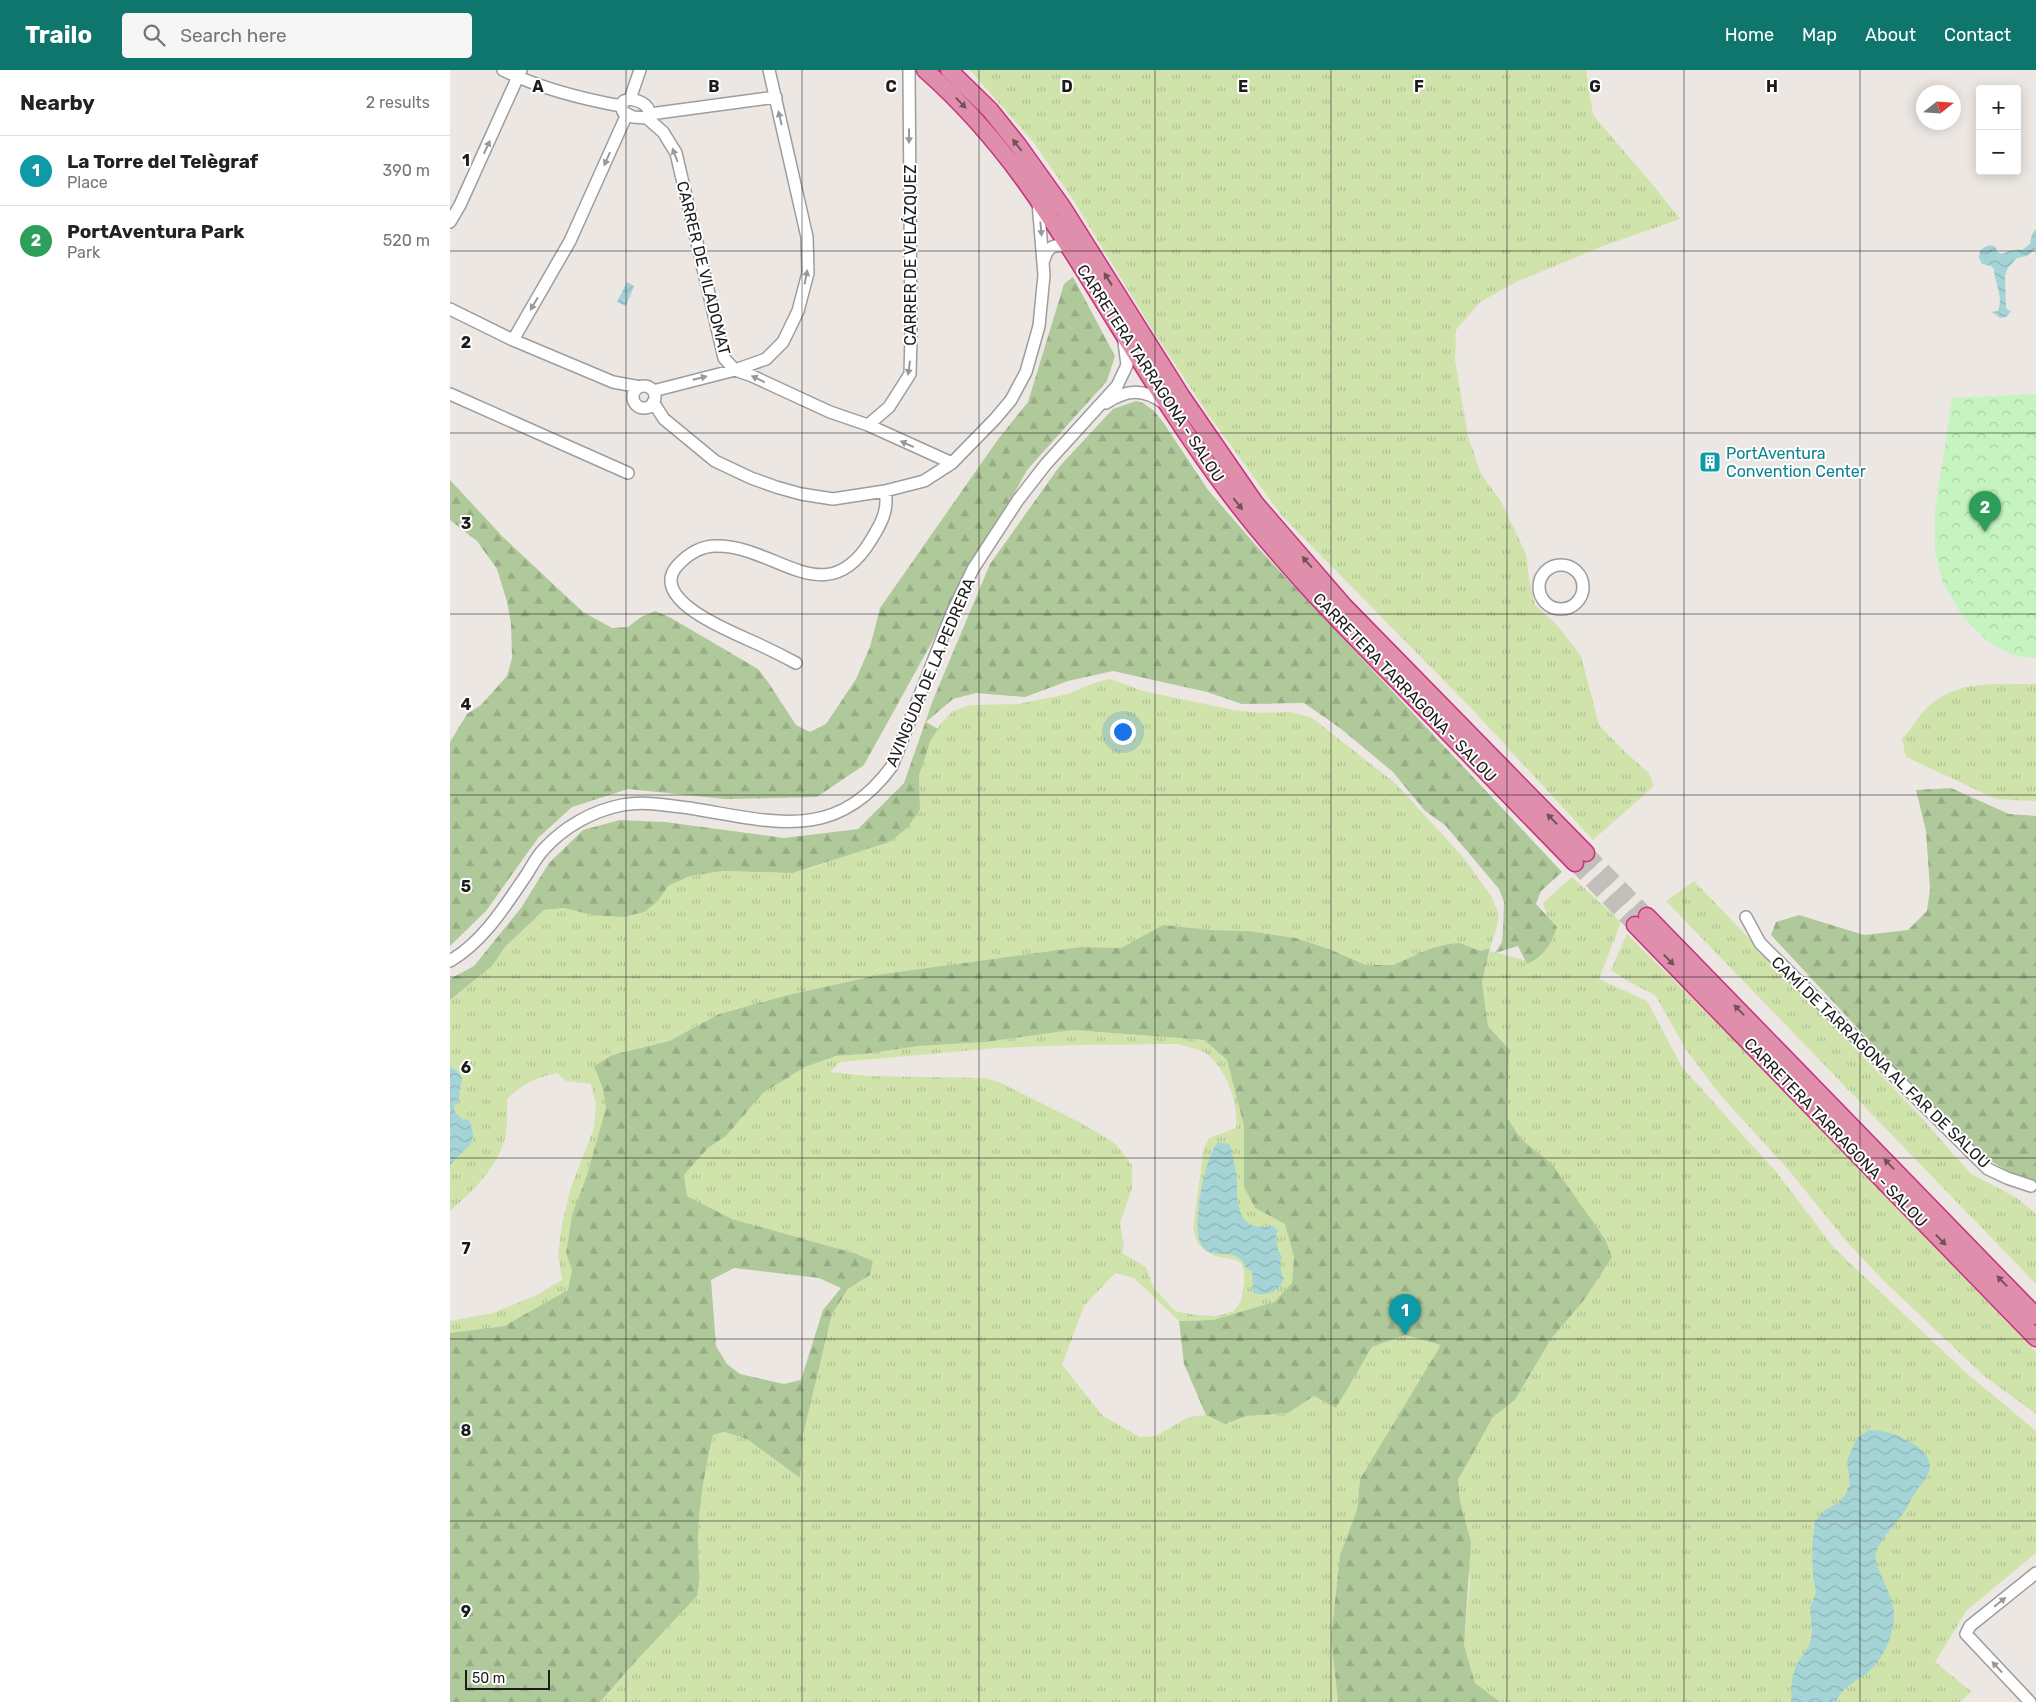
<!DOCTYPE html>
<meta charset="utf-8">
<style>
:root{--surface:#fff;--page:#f6f6f6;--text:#222;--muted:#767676;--line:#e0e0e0;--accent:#0f766e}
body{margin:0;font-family:Rubik,sans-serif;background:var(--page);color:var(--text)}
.controls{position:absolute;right:15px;top:15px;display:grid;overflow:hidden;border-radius:5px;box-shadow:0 2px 12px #0003}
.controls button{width:45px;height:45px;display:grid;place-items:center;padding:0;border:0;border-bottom:1px solid var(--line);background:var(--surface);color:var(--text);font:25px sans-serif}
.compass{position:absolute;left:1466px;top:15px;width:45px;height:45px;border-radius:50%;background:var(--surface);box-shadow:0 2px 12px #0003;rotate:73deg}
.scale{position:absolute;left:15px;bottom:12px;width:85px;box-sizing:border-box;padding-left:5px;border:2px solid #1c1c1c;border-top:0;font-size:14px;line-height:18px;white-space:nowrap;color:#1c1c1c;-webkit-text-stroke:4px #fff;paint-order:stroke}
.you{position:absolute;left:672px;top:661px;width:18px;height:18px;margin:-12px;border:4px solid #fff;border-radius:50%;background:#1a73e8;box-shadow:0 0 0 8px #1a73e833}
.badge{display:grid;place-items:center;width:32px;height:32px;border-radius:50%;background:var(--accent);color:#fff;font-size:16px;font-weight:700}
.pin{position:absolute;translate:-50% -41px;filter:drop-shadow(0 1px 2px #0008)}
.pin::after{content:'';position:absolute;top:26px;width:18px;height:15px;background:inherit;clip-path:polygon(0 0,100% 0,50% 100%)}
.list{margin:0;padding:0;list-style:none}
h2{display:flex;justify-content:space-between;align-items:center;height:65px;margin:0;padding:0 20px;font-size:21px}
h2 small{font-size:16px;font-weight:400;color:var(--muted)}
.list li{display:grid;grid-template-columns:32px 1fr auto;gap:15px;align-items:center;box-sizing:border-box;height:70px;padding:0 20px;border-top:1px solid var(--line)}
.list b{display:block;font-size:19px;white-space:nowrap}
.list p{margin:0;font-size:16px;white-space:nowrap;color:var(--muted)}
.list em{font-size:16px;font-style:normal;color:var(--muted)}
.icon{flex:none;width:28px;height:28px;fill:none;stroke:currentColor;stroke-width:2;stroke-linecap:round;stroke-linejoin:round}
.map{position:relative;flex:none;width:1586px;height:1632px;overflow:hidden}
header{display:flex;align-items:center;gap:30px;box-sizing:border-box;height:70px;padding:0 25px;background:var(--accent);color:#fff}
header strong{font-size:24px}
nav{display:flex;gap:28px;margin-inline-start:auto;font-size:18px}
.search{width:350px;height:45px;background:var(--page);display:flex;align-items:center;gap:12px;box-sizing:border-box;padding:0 18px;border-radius:5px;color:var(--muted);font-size:19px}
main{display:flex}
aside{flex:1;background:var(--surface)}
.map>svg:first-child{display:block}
</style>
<header>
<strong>Trailo</strong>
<div class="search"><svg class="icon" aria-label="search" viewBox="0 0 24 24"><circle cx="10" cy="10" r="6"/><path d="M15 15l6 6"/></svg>Search here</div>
<nav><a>Home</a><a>Map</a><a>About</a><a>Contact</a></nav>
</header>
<main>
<aside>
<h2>Nearby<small>2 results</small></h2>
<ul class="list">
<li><span class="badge" style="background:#0f9aa8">1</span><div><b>La Torre del Telègraf</b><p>Place</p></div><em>390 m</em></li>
<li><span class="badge" style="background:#2e9e5b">2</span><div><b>PortAventura Park</b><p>Park</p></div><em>520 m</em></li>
</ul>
</aside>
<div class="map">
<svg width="1586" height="1632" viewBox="0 0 1586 1632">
<defs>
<pattern id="grass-tufts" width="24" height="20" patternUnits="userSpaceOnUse" patternTransform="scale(1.25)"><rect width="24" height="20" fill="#d0e3ab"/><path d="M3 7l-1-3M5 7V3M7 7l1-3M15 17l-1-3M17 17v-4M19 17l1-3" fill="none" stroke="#b2c293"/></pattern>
<pattern id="forest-firs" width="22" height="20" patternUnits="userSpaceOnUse" patternTransform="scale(1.25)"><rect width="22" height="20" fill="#b0c99a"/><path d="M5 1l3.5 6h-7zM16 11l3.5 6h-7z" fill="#97ac84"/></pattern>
<pattern id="park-crowns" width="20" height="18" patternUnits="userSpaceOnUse" patternTransform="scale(1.25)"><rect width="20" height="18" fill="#c6f4c1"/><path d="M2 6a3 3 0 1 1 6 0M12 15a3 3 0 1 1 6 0" fill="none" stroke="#aad1a5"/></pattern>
<pattern id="water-waves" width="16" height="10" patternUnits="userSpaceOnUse" patternTransform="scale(1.25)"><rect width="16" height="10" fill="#a5d4d7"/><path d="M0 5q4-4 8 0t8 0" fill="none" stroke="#8db5b8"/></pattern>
</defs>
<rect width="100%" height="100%" fill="#ece7e2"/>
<path fill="url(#grass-tufts)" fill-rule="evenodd" d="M520,0h616l7,45 65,76 22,28 -77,27 -87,36 -36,20 -24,28 -1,30 13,76 13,38 20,27 25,53 3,25 6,26 22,20 24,31 18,69 26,27 24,21 5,13 -61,54 -122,-132 -189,-192 -74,-102 -53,-80 -83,-136 -38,-55z
M660,609l33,12 90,19 27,3 31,-1 21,6 83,65 68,74 28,39 8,19 -3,15 -6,18 -10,3 -20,-8 -31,6 -36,16h-27l-37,-16 -33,-11 -47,-7 -38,-1 -48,-5 -42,23 -40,-1 -198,27 -95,21 -69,19 -50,27 -57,14 -18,11 9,23 4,19 -20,67 -15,40 -6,38 6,17 -4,20 -64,36 -54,7v-12l43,-8 44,-18 25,-15 -4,-25 4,-31 9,-37 23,-59 2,-23 -5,-21 -25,-3 -9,-8c-24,6 -31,9 -50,26 0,14 1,30 -3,43 -9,28 -32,50 -54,69v-211l42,-34 13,-19 39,-37 20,-2 28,7 66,-14 10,-15 22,-10 33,-5 70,2 19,-5 35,-13 73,-45 -1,-34 11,-34 11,-19 12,-12 17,-6 48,-1 50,-10 26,-11z
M1586,614v117l-40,-2 -90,-42 -4,-18c9,-10 17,-24 27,-33 29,-27 71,-22 107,-22z
M1122,807l49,45 -22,57 48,22 35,66 96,107 56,74 130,123 72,60v122l-69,57 -32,52 37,30 -13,10h-459l-25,-19 -11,-38 6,-66 -13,-99 36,-63 22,-17 36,-61 33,-39 -32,-136 -30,-24 -15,-22 2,-69 -21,-23 -6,-44 8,-31 34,9 29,-29 -10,-28z
M1244,811l227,236 50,57 46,24 19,16v70l-370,-383z
M1177,864l117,116 292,302v62l-52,-38 -101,-96 -36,-38 -61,-75 -65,-71 -34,-45 -32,-56 -24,-12 -20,-13z
M623,960l131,10 23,20 17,66v61l11,21 30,16 9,33 -2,26 -18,19 -61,18 -34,1 -45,-43 -19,-5 -31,33 -22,59 41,51 37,21 16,-1 33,-19 17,-2 19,9 22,-8 41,-3 26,-17 22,12 36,-61 33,-12 37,10 -82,134 -3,31 -17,45 -9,83 7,64h-738l35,-40 62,-66c5,-21 0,-41 1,-62 0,-33 9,-67 15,-99l11,-3 23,7 53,39 3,-43 29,-121 16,-25 22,-14 3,-14 -19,-8 -122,-34 -45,-23 -3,-21 24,-27 18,-12 37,-43 42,-26 31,-11 28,-2 55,-8 66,-4zM728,974c8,3 19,4 26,8 22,15 35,51 32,76l-27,10 -5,9 -11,82 5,15 8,7 9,5 21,4 5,3 3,8v13l-3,17 -7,10 -17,5 -21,-1 -21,-4 -22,-24 -7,-20 -24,-14 2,-7 -4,-23 12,-35v-23l-17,-22 -36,-21 -80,-40 -15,-4 -115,-2 -39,-4 10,-10 157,-14 80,-3z"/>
<path fill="url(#forest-firs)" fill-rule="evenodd" d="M623,207l42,79 -8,25 -80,89 -163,295 -47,32 -92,2 -97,-10 -56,18 -34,31 -52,73 -36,35v-204l17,-28 14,-9 26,-29 5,-18 -1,-35 -4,-21 -10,-33 -20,-28 -27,-21v-40l53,57 80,75 29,16 16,-1 13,-10 14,-6 16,7 87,51 10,13 28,43 14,7 16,-8 30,-45 14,-32 10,-39 119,-170 29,-36 36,-118z
M686,331l7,2 11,8 9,11 45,68 52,60 302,322 -21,19 -5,13 21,23c-6,17 -12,29 -30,37l-9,-18 -23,7 7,-11 1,-13 1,-27 -5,-13 -54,-64 -20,-14 -32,-39 -53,-44 -36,-25 -62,1 -35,-12 -94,-21 -45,10 -43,16 -49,-4 -23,6 -27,23 12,7 -8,13 -11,34 1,34 -13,18 -18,14 -96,31 -70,-2 -33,5 -22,10 -10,15 -14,11 -21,5 -31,-2 -28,-7 -20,2 -39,37 -13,19 -42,34v-21l24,-13 47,-58 28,-45 34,-33 37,-10 45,2 119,16 74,-9 46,-46 29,-83 57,-136 69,-97 54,-58z
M1501,718l58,26 27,2v372l-52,-31 -77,-76 -136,-146 5,-13 23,-7 65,20 44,-5 19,-19 3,-22 -4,-58 -10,-41z
M713,855l48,5 38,1 47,7 33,11 37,16h27l36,-16 20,-5 11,-1 20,8 10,-3 -8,34 6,44 21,23 -2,69 15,22 30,24 53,75 7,18 -28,43 -33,39 -36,61 -22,17 -35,63 2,21 11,41 -7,103 11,38 25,19h-162l-7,-64 9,-83 17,-45 3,-31 81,-134 -36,-10 -33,12 -36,61 -22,-12 -26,17 -41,3 -22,8 -19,-9 -22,-51 -5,-43 34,-1 61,-18 18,-19 2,-26 -9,-33 -30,-16 -11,-21v-61l-17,-66 -23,-20 -131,-10 -88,12 -66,4 -55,8 -28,2 -31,11 -42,26 -37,43 -18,12 -24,27 3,21 45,23 122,34 19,8 -3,14 -22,14 -16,25 -29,121 -3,43 -53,-39 -23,-7 -11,3c-7,32 -14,66 -15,99 -1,21 4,41 -1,62l-62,66 -35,40h-150v-369l54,-7 64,-36 4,-20 -6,-17 6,-38 15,-40 19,-67 -3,-19 -9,-23 18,-11 57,-14 50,-27 69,-19 95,-21 198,-27 40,1zM284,1198l85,10 22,10 -18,22 -22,70 -17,4 -44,-10 -13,-10 -11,-18 -5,-66z"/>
<path fill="url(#park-crowns)" d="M1586,324v264l-21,-2 -27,-14 -25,-25 -20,-34 -8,-30v-42l17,-113z"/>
<path fill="url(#water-waves)" d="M1586,159v20l-9,7 -10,2 -9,10 -3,7 1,33 3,3 3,-1 -6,7 -6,1 -8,-6 6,-1c6,-16 -4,-28 -4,-42l-3,-3 -9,-2 -3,-6 1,-7c5,-5 10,-7 16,-4l1,5 5,2c7,-3 12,-5 20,-4l8,-6 2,-10z
M177,212l7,4 -8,20 -9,-4z
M0,997l6,3 6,8 -4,25 -4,2 1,7 7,7 7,1c12,28 -6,26 -19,46z
M768,1072l11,2 2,4c2,11 6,24 6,35 0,27 3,49 36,43l6,5 -3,3 2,16 4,7 -2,5 2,14 2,2c-4,14 -18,19 -31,15l-1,-22 -6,-3c-9,-25 -32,-5 -44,-22 -12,-16 3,-90 16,-104z
M1419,1360c17,0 28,5 43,13 8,5 17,12 18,23 0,10 -10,19 -15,27 -4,6 -7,13 -11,19 -9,14 -23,25 -28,41 -4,13 18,41 18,61 0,21 -11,47 -28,60 -12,8 -24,14 -30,28h-45l1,-23 4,-14 13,-19 3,-12 -2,-27 6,-15 -3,-16 -1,-28 3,-27 10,-11 13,-7 8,-9 4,-9 -3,-25 10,-22z"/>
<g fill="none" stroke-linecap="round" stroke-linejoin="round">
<path stroke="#c2beba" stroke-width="16" stroke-dasharray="16 8" stroke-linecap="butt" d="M1136,783l61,63
M1125,793l60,62"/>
<g stroke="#9d9d9d" stroke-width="14">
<path id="minor" d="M53,0c34,17 80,29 118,36
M180,29c10,2 18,5 20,15l-3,4 -14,-1 -10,-5 -2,-8 3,-3z
M180,29l10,-29
M200,44l126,-17
M197,48l16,14 13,21 48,205 11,12 17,6 78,36 38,13 84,38
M0,152l10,-17 61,-135
M594,190c4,-15 11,-16 25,-13
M0,239l63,31 100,42 27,5
M63,270l57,-99 57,-127
M183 327a11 11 0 1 1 22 0a11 11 0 1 1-22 0Z
M203,321l82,-21 31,-11 17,-17 15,-31 10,-38 -1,-36 -38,-167
M0,324l178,79
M203,332l11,17 51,42 36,17 25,9 25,7 32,5 52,-8 39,-10 28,-18 43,-44 16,-19 15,-28 13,-46 5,-51 -6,-73
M656,333c21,-14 38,-15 59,1
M418,355l21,-18 21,-33 1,-37 -2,-267
M1089 517a22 22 0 1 1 44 0a22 22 0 1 1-44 0Z
M346,593c-13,-7 -25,-13 -38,-19 -21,-10 -111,-43 -81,-78 10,-11 24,-20 39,-20 60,-1 110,69 155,-6 10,-16 18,-30 14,-49
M1296,847l14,26 228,226 19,9 24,8
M0,891c34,-20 55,-55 77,-87 5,-8 10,-18 17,-25 20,-22 48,-38 78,-44 22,-4 45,0 67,3 82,13 146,36 203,-42l60,-153 21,-44 45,-69 28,-36 71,-78 10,-21 -3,-23
M1580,1632l-64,-68 4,-8 66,-53"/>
</g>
<g stroke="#c9317f" stroke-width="19">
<path id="highway" d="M475,0c77,68 123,142 176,228 41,66 81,133 128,195 48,64 105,123 162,181 61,63 122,126 184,189
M499,0l41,40 28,35 45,63 119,189 73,106 89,103 242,247
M1197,846l389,400
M1185,855l401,413"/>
</g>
<use href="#minor" stroke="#fff" stroke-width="11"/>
<use href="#highway" stroke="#df8fab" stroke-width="16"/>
</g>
<defs><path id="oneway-solid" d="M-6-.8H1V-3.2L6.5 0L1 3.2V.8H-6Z" transform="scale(1.25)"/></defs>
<g fill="#74505c">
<use href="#oneway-solid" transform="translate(511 33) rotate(46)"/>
<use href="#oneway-solid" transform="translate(567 75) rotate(-128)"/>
<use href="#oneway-solid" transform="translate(658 209) rotate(-122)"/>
<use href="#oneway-solid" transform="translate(788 434) rotate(52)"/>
<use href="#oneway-solid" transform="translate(857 492) rotate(-131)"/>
<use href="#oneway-solid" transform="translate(1102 749) rotate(-134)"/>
<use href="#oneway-solid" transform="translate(1219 890) rotate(46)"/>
<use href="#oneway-solid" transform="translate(1289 940) rotate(-134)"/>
<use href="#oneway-solid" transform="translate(1439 1094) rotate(-134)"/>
<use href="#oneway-solid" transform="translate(1491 1170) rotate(46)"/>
<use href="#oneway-solid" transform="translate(1552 1211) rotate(-134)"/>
</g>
<g fill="#999">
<use href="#oneway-solid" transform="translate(330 48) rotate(-103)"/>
<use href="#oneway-solid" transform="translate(459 66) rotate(90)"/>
<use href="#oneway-solid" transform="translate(37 77) rotate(-65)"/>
<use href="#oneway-solid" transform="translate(225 85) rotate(-111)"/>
<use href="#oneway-solid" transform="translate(157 89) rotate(114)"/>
<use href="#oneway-solid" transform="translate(591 159) rotate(85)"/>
<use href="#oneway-solid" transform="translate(356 207) rotate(-79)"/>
<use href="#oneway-solid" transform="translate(84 234) rotate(120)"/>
<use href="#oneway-solid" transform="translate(459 298) rotate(98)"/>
<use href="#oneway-solid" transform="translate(250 308) rotate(-14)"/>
<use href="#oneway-solid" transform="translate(308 309) rotate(-154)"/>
<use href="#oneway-solid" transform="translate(457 374) rotate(-156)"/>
<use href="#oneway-solid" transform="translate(1550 1532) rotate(-39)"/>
<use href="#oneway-solid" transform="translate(1547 1597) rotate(-133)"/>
</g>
<path fill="none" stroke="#1c1c1c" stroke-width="1" stroke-opacity="0.55" d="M176,0v1632M352,0v1632M529,0v1632M705,0v1632M881,0v1632M1057,0v1632M1234,0v1632M1410,0v1632M0,181h1586M0,363h1586M0,544h1586M0,725h1586M0,907h1586M0,1088h1586M0,1269h1586M0,1451h1586"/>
<defs>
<g id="building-square" transform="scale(1.125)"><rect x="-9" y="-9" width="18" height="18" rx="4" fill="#0f9aa8" stroke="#fff"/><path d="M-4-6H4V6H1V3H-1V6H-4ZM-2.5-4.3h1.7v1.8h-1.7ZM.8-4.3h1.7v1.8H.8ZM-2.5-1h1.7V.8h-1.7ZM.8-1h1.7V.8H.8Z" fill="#fff"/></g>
</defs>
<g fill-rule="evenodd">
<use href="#building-square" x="1260" y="392"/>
</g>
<g text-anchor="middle" stroke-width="4" stroke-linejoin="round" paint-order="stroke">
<g font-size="16" fill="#1c1c1c" stroke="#fff">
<text transform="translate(460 185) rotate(-90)" y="6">CARRER DE VELÁZQUEZ</text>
<text transform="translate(254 198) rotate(76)" y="6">CARRER DE VILADOMAT</text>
<text transform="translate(701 303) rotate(57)" y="6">CARRETERA TARRAGONA - SALOU</text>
<text transform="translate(480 602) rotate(-67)" y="6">AVINGUDA DE LA PEDRERA</text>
<text transform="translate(955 617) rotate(46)" y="6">CARRETERA TARRAGONA - SALOU</text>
<text transform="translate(1431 992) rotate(44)" y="6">CAMÍ DE TARRAGONA AL FAR DE SALOU</text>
<text transform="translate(1386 1062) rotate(46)" y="6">CARRETERA TARRAGONA - SALOU</text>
</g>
<g font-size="16" fill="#0d838f" stroke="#fff" text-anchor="start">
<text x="1276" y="389">PortAventura<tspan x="1276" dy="18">Convention Center</tspan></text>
</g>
</g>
<g font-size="16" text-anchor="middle" font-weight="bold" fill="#1c1c1c" stroke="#fff" stroke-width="4" stroke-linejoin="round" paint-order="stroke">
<text x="88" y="22">A</text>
<text x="264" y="22">B</text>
<text x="441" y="22">C</text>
<text x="617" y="22">D</text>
<text x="793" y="22">E</text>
<text x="969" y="22">F</text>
<text x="1145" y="22">G</text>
<text x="1322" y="22">H</text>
<text x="16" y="96">1</text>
<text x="16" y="278">2</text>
<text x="16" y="459">3</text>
<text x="16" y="640">4</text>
<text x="16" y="822">5</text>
<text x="16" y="1003">6</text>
<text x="16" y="1184">7</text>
<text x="16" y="1366">8</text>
<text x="16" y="1547">9</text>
</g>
</svg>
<div class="controls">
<button>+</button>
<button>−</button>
</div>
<svg class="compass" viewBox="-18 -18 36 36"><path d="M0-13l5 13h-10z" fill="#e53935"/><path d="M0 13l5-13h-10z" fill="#767676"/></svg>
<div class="scale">50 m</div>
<div class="you"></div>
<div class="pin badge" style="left:955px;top:1265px;background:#0f9aa8">1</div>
<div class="pin badge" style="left:1535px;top:462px;background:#2e9e5b">2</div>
</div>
</main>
